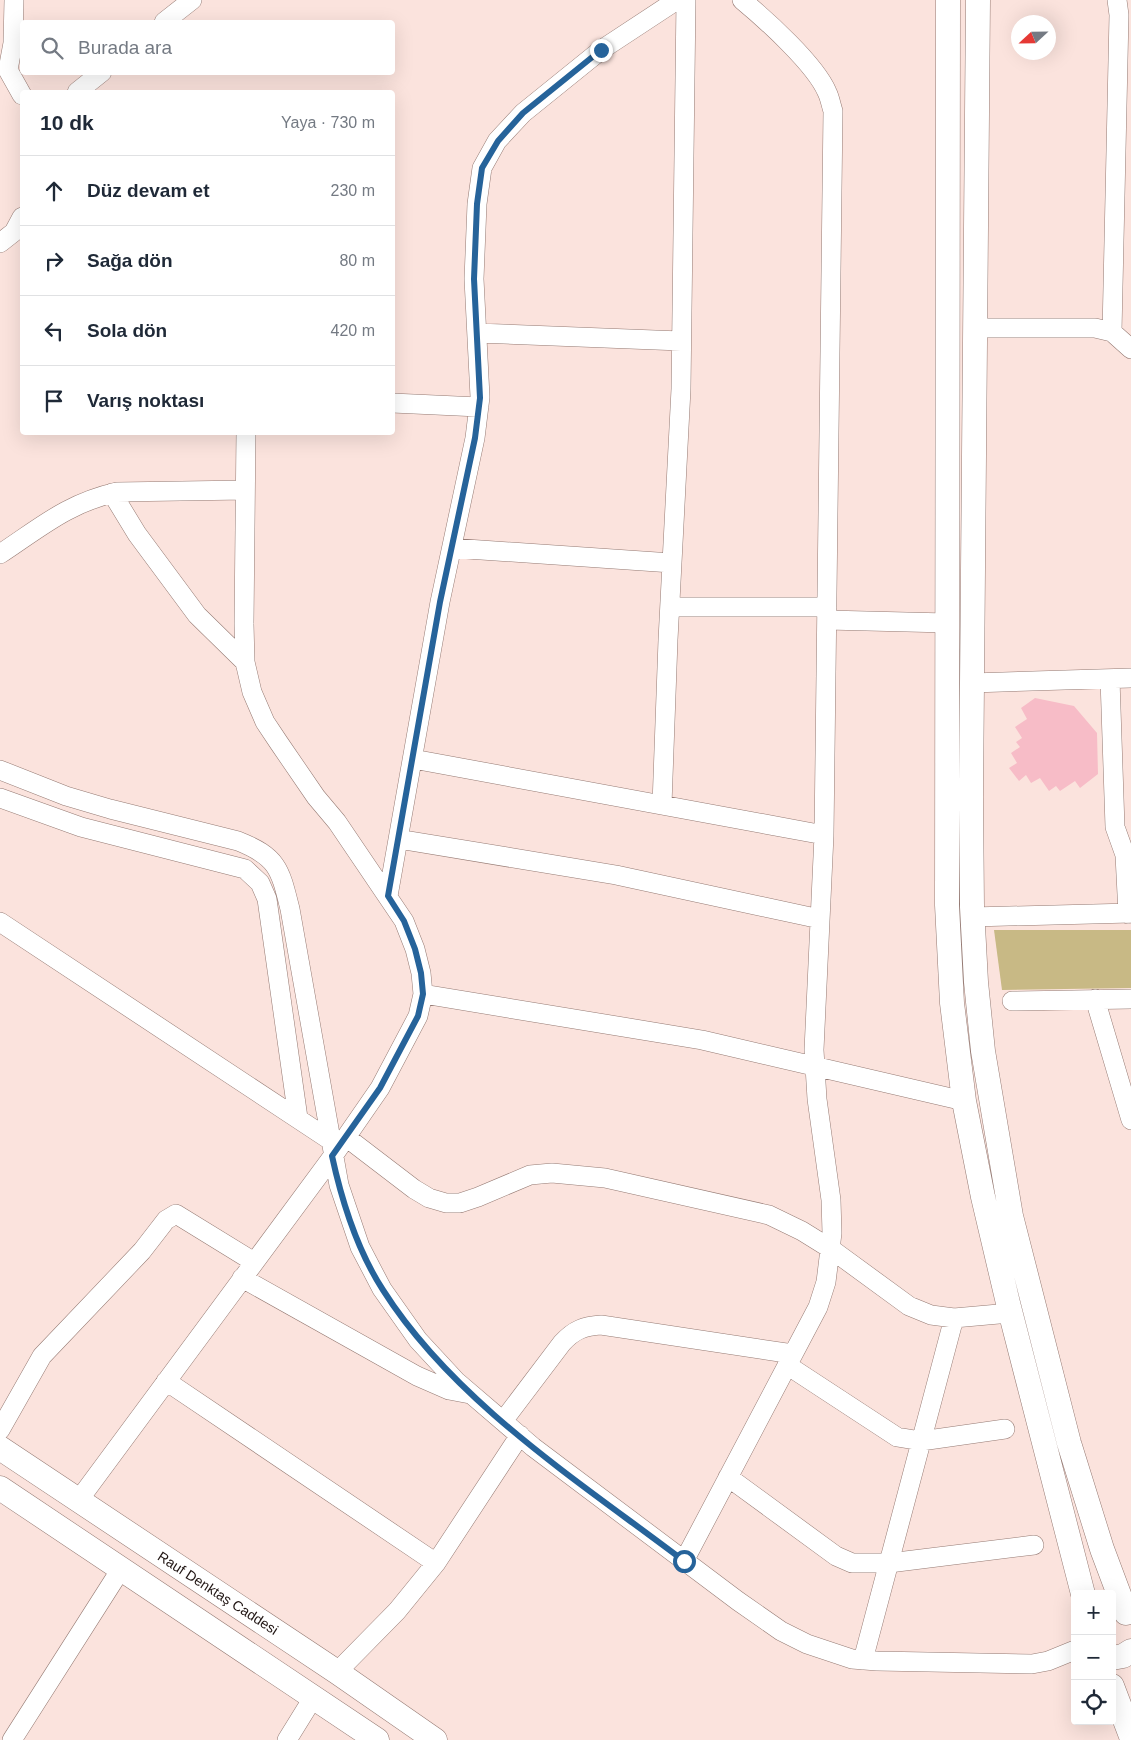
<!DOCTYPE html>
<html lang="tr">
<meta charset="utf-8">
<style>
:root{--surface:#fff;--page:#f2f2f3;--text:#1f2937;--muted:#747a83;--line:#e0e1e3}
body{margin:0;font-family:Helvetica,sans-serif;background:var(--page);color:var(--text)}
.controls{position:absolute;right:15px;bottom:15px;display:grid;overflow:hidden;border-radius:5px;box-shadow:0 5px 20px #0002}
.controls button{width:45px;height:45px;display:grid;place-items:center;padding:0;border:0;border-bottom:1px solid var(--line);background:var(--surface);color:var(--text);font:25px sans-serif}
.compass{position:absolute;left:1011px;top:15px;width:45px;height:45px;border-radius:50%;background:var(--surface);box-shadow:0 5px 20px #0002;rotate:248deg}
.stop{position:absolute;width:15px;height:15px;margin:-11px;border:4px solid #26639a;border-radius:50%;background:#fff}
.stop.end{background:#26639a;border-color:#fff;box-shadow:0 1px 5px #0008}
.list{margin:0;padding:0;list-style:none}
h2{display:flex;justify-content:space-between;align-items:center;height:65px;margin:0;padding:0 20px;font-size:21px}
h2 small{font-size:16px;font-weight:400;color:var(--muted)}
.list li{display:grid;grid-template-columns:32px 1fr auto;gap:15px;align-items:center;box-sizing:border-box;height:70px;padding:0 20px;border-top:1px solid var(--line)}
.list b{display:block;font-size:19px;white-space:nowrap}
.list em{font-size:16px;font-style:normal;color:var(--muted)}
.icon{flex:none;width:28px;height:28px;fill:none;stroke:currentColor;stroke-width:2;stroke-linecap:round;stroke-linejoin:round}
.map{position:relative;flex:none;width:1131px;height:1740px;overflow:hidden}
.search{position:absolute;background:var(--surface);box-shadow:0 5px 20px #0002;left:20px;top:20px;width:375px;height:55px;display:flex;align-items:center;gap:12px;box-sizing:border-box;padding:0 18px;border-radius:5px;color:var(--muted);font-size:19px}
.panel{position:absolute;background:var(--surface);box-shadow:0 5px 20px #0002;left:20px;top:90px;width:375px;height:345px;border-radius:5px}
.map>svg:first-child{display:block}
</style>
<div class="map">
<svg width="1131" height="1740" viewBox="0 0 1131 1740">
<rect width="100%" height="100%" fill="#fbe3dd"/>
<path fill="#c8b985" d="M994,930h137v58l-129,2z"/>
<path fill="#f7bcc7" d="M1035,698l39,8 23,27 1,41 -18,14 -5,-7 -15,10 -4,-5 -7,5 -9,-13 -9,5 -5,-8 -7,6 -10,-13 8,-5 -6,-10 9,-6 -4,-5 6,-4 -7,-11 12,-8 -6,-11z"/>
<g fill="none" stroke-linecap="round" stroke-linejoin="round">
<g stroke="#957a73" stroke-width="20">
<path id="minor" d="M14,0l-1,43 -5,27 14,25
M164,22l28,-22
M77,92l25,-20
M0,243l14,-11 8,-15
M975,328h120l17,4 19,17
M1112,332l7,-317 -2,-15
M477,333l204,8
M392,403l87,4
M112,493l25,41 60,81 48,47
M452,548l220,15
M0,554c41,-27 68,-51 117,-62l128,-2
M670,607h157
M827,620l120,3
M1110,679l5,148 10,28 3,59
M972,683l159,-5
M413,759l411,76
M0,770l66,26 44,13 128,32c40,16 42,28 52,68l49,276 21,62 22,42 36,51 38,41 77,66 205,154 43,30 26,13 45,15 25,2 155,3 16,-3 27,-11
M0,798l81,29 164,42 15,14 7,16 31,219
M662,805l6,-165 13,-251 5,-389
M398,839l218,36 204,44
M388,896l52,-294 35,-164 5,-41 -6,-118 3,-75 5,-36 15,-27 26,-28 78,-63 76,-50
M972,917l159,-4
M0,922l330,218
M423,994l279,46 262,61
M1095,999l36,121
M1012,1001l119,-2
M346,1137l68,52 15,9 17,5h14l18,-6 52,-22 22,-2 53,5 164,37 33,16 29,18 78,57 22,9 23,3 56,-5
M242,1278l175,98 32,14 21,4
M787,1365l110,72 24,4 84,-12
M166,1381l270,182
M503,1421l59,-78c12,-13 22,-17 39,-18l192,29
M0,1430l42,-74 100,-105 24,-31 10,-6 78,48
M728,1477l108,79 16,7h37l145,-18
M78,1501l255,-345 47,-68 38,-72 5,-22 -2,-21 -6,-24 -11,-28 -67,-99 -21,-25 -37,-54 -14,-21 -13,-30 -7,-30 -1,-38 2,-192
M684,1561l134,-254 8,-25 6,-49 -1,-33 -14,-101 -3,-49 10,-215 9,-724c-2,-6 -3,-13 -6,-19 -12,-28 -61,-72 -85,-92
M863,1660l91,-342
M337,1672l60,-61 39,-48 84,-128
M12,1740l109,-171
M287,1740l26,-42"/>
</g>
<g stroke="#957a73" stroke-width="25">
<path id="major" d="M948,0l-1,905 5,98 12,98 19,96 25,106 75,291
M978,0l-7,797 1,110 4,75 7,69 28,165 58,227 33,106 24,64
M0,1448l337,224 98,68
M0,1488l377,252
M1112,1658l11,-2 8,-5
M1112,1686l19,50"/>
</g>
<use href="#minor" stroke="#fff" stroke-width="19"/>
<use href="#major" stroke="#fff" stroke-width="24"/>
</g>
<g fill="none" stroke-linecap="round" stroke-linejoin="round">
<path stroke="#26639a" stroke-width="6" d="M601,50l-78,63 -25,28 -16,27 -5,36 -3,75 6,119 -5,40 -35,164 -52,294 16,25 11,28 6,24 2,21 -5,22 -38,72 -48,68c10,46 25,94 51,134 71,112 197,192 301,271"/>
</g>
<g text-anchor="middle" stroke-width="4" stroke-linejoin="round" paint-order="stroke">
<g font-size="14" fill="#211614" stroke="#fff">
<text transform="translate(218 1593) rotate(33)" y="5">Rauf Denktaş Caddesi</text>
</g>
</g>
</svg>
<div class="controls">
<button>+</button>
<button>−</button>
<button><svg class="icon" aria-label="locate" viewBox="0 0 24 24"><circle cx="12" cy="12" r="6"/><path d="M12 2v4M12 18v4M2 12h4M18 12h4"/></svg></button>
</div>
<svg class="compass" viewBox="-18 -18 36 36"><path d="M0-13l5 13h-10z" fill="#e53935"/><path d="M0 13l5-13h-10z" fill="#747a83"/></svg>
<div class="stop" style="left:684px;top:1561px"></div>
<div class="stop end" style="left:601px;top:50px"></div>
<div class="search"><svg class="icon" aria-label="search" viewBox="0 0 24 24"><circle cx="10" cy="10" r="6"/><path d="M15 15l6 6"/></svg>Burada ara</div>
<section class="panel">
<h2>10 dk<small>Yaya · 730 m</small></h2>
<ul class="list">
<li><svg class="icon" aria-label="ahead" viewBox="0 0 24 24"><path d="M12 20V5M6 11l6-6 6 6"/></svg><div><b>Düz devam et</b></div><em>230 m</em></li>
<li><svg class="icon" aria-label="right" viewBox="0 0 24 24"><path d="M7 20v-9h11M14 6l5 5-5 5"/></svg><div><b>Sağa dön</b></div><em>80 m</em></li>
<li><svg class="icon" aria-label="left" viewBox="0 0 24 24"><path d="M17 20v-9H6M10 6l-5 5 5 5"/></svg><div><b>Sola dön</b></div><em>420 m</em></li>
<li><svg class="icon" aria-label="arrive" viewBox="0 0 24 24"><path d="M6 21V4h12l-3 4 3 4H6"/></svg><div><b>Varış noktası</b></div></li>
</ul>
</section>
</div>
